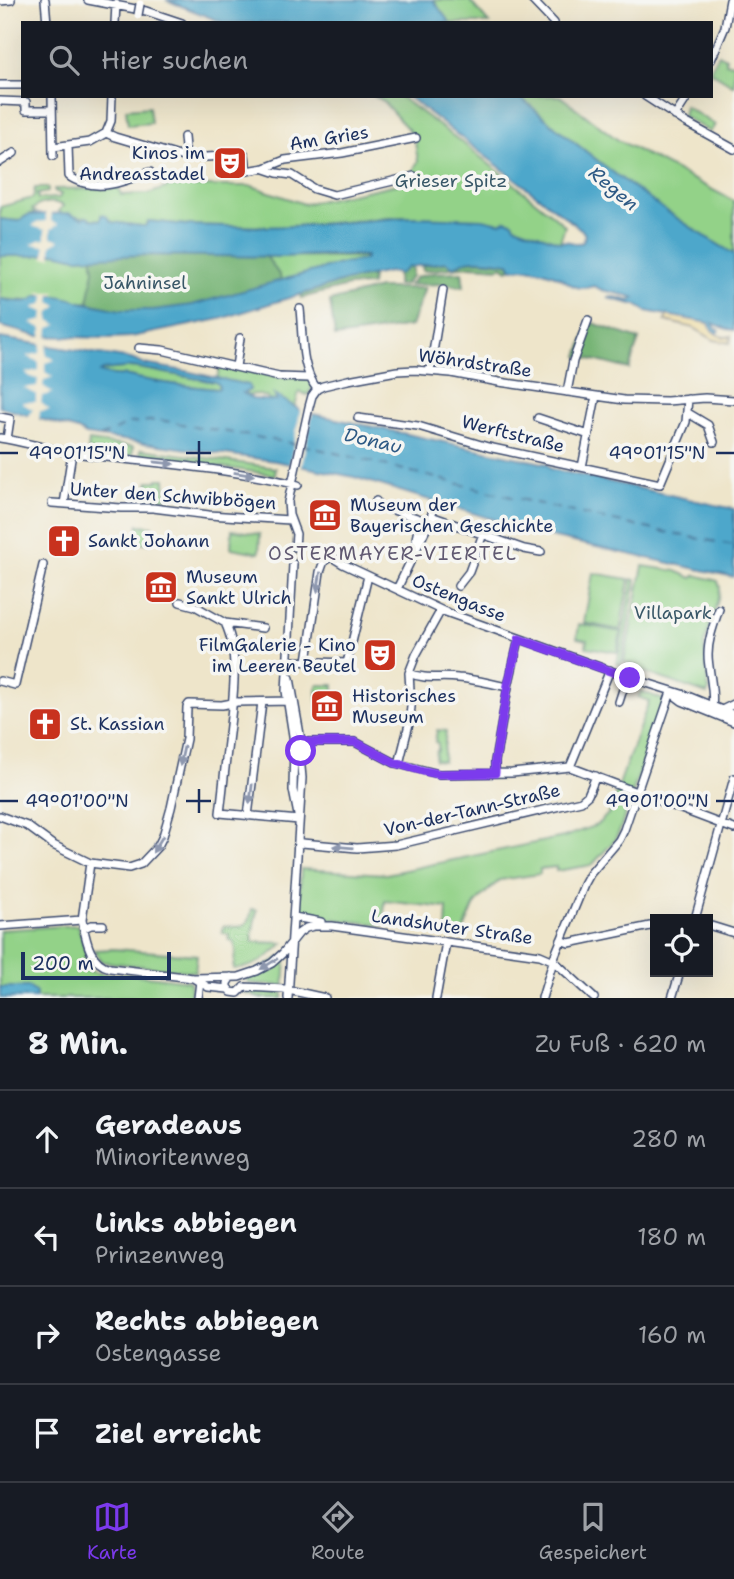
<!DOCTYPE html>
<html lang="de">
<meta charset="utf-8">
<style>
:root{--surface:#171b24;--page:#242831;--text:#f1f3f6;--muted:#9ea1a6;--line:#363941;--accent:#7c3aed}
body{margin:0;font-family:"Shantell Sans",sans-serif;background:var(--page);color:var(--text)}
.controls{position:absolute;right:21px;bottom:21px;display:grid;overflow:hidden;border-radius:0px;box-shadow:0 7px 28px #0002}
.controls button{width:63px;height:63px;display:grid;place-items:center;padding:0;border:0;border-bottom:2px solid var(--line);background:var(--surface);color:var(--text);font:35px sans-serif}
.scale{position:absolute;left:21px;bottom:18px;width:150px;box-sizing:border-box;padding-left:7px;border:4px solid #1b2f5e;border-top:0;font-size:19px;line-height:24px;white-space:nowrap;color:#1b2f5e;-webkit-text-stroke:5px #f6f6f2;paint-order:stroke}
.stop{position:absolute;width:21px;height:21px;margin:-16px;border:5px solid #7c3aed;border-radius:50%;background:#fff}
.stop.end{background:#7c3aed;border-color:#fff;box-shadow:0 2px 7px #0008}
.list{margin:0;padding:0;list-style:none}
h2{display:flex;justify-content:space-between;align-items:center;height:91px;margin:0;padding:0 28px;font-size:30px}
h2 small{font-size:23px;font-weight:400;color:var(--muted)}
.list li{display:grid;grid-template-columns:46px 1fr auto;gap:21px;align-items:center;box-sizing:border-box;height:98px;padding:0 28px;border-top:2px solid var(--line)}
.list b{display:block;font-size:26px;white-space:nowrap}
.list p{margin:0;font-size:23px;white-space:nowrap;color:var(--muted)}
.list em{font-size:23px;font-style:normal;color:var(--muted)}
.icon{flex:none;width:38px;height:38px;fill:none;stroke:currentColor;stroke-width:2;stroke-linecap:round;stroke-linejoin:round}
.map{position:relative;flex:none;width:734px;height:998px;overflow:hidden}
.search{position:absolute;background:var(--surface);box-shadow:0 7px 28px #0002;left:21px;right:21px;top:21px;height:77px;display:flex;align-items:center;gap:18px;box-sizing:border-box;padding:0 24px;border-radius:0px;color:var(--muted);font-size:26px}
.sheet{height:483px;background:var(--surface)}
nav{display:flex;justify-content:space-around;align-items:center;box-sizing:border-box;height:98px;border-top:2px solid var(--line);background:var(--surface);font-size:19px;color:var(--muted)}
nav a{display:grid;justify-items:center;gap:4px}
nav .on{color:var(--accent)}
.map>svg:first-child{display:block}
</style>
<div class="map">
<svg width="734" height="998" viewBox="0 0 734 998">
<rect width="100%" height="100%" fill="#f6f6f2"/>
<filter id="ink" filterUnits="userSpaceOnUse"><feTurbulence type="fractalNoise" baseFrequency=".0143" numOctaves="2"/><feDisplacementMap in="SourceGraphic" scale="14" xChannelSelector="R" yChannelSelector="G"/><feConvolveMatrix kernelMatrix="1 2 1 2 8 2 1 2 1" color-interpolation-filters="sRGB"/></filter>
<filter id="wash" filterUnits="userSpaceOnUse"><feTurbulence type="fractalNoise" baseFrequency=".00686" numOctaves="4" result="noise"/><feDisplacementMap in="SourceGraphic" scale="28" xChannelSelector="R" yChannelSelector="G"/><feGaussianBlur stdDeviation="1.57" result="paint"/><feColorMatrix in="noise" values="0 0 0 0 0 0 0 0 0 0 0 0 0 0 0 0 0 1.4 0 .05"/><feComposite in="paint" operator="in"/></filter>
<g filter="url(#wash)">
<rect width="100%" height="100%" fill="#eee5ca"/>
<path fill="#93d288" stroke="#578073" stroke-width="2" d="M433,0h36l20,23h-39z
M719,54l7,4v5l8,1v22l-23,-14v-4z
M373,96h26l69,51 86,69 11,10 -5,16 -45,-16 -9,-6 -6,3 -21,-4 -79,-2 -120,10 -93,-2 -38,-4 -4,5h-4l-29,-4 -11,-7v3l-1,2 -9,-1 -4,-3c-9,3 -16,-3 -27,-2l-1,-4 5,-4c-10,-6 -24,-4 -32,4l4,2 -8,3 -10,6 -18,-2v-12l33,-9 2,-10h13v4l-11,2 1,5 21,-1 2,-4 -7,-3v-2l65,-1 2,7 27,-1 23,-8h81l52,18 103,-22 11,-21 -4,-25 -32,-36z
M519,96h41l58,44 116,61v53c-77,-45 -148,-100 -215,-158z
M685,106l30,19 -5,7 -27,-16z
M149,107l2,16 -23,2 -2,-16z
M55,253l22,5 67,-3 222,2 -4,3 -19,3 -151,42 -111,-3 -16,-4 -37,3 -28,-2v-43h31z
M221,364l58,13h23l12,7 -6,11 -9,-3 -4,15 -20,-12 3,6h-10v-4l-14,-3 -5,2 -7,-3 8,-3 -1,-5 -32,-7z
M133,367l82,15 3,2 1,4 -1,1c-29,-3 -57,-5 -85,-12 -11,-3 -23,0 -34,-5l4,-2z
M89,441l44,6 -1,9 -44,-6z
M141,449l135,19 -1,7 -135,-20z
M158,479h7l1,17 -1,9h-2l1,-6 -16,-2v-16h9z
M138,525l14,1 -1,17h-14z
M232,530l28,4 -1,19 -28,-5z
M643,566l33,5 16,7 4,-3 22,6 2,7 -1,8 -15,48 4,43 2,1 -3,6 -69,-24v-4l-14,-4z
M593,573l36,6 -9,51 -36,-7z
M632,579l4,1 -15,85 -4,-1z
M579,624l42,8 -4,20 -31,-5 1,-7 -10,-2z
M317,685h17v19h-17z
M641,691l23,9 -44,130 -6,11 -22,24 -36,6v-4l-16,2v5l-40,6 -18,16 -8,10 -11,26 -17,-2 1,-22 -62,-7 -2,24 -76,-9 -6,-4 -2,-6 2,-37 85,5 178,-37 33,-12 12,-12 40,-112 -11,-4z
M437,730l9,1 -3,30 -8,-1 1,-9h2v-8l-3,-1z
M252,909l5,1 -5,25v7l31,1c-14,15 -29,25 -50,26l3,-20 -3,-8 -4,-1v-6l-7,-1 2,-7c17,2 25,3 28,-17z
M78,925l8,29 -3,9 2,7 18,4h27l59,7 2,6 -1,11h-190v-68z
M113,949l84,6 -2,17 -91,-10 -4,-2 -5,-10z
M283,956l3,2 -2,28 -35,-3 -4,-6z
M247,989l36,4v5h-24l-10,-5 -1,2 -3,-2z"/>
<path fill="#76b474" stroke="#487269" stroke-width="2" d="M144,255l122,1 14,20 1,5c-48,13 -112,36 -161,29 -11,-1 -22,-5 -32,-7l6,-33 -2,-14z
M479,260l30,3 2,5 -3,2 -6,-4 -3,2 -28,-2 -48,5 -1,-5 26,-4 4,5 9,-6z
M408,267h4v9l-8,9h-7v-11z
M462,272l2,15 -19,-3 -36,1 8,-8 16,-4z
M372,275l-1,10 -23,1 -47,12 -1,-3 41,-13z
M379,288h46l-14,38 -76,11 -5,-36z
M590,322l49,17 -10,30 -51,-13z"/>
<path fill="#eeda9e" stroke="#84847e" stroke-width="2" d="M667,315l43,8c2,11 11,16 21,13l-1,7 -16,-3 -20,-12 -29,-7z"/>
<path fill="#4ea7cb" stroke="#346b94" stroke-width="2" fill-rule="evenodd" d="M166,0h267l17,23h-226z
M407,96h112c67,58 138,113 215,158v76l-7,-1 -14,-6 3,6 3,1 -2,3 -5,-3 -3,-7 -63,-12 -10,-6 -28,-7 7,-1 15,4 5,-3 -2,-1 -31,-7 -8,-4c-22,7 -24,-6 -42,-12 -13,-5 -26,-7 -40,-5l-3,-6c-17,-2 -41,-8 -55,4l-8,-5 -37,5 -10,7 -10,-2 -48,10 -121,37 -89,18 -24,1 -70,-2 -37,-10v-27c8,1 20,4 28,2 10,-2 1,-2 10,-5 11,-3 33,2 43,6l40,8h32l39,-5 151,-42 19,-3 4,-2v-2c-28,-2 -56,-1 -84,1l-138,-2 -67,3 -22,-5 -24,3h-31v-37l18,2 10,-6 41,-2 13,5 5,-2 4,3 8,1 2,-1v-4c6,-2 7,4 11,7l29,4h4l4,-5 38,4 72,2 38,-1 114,-9 72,2 17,4 6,-3 7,2 2,4 45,16c8,-3 15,4 23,0l2,-7 -3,-5z
M0,338l131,21 12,5 42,7 64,14 1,5 -7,3 10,6 24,2 -3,-7 26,16 13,4 234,50 4,5 183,40v68l-179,-39 -201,-61 -79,-16 -189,-26 -8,-5 -78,-23zM133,367l82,15 3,2 1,4 -2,1c-28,-3 -56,-5 -84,-12 -11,-3 -22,0 -33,-5l3,-2z
M0,987h29l7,6v5h-36z"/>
<path fill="#eee5ca" d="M58,210l-6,2 -1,9 8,3 -8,5v8l9,3 -9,5v10l2,2 -11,1 3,-2v-10l-14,-2 8,-4 6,-1v-9l-13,-4 6,-4 8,-1v-8l-13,-2z
M37,292h20l-6,3 -1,7 8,4 -8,6 -1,8 9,5 -9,3 -1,12 -7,-1 1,-11 -11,-5 12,-3 1,-8 -11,-4 11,-5 1,-8z
M38,341l12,1 -3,3 -1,9 9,6 -10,3v9l8,5 -9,3 -1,6 10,7 -11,3 -1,7 9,7 -10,1 -1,9 -12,-2 6,-9 -5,-2 -6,-5h14v-8l-13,-6 14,-2 1,-7 -7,-2 -6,-4 14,-3v-8l-12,-6 13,-3 1,-9z
M301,407l12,3 -12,60 -12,-2z"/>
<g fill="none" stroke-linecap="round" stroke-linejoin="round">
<path stroke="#2d5984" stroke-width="2" stroke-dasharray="9 7" stroke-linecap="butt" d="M100,437l30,-14 29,-3 137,24
M302,445c144,34 286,75 432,100"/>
</g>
</g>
<g filter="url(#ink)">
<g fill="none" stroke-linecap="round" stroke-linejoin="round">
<path stroke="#c4c1b4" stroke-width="7" stroke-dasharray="7 3.5" stroke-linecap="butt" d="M293,564l2,-17"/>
<g stroke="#3b4a6e" stroke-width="10">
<path id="minor" d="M45,0l2,23
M88,0l58,11 36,12
M532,0l22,23
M0,1l11,-1
M115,23l1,-19
M711,60l14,-33 5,-27
M0,85h23
M52,96l1,60
M645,96l40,26 49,27
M0,101l26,1v8h26
M675,116l13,-20
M106,133l9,4 71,21 59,-3 2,16 18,-3 20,-8 57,-7 74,-15
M106,133l5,-12 1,-25
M184,137l2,21
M68,145l1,31c5,4 8,5 15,7 23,7 44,-4 66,-11
M53,147l37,-5 16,-9
M0,162l14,-9
M265,169l12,4 15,2 22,14 20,6 80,-19
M300,309c3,27 0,58 17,80
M139,348l23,2 117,27 30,1
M236,367l4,-29
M430,371l13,-81
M317,389l6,-3 25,-6 49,-9 18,-1 36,3 48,9 125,18 43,1 38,-3 29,2
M567,392l6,-31 15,-41
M688,413l20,12 6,17
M0,417l10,2 -3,20
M358,418l60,8 70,21 172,37 26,-62 2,-23
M538,418l51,17
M0,438c25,4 49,12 74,15 75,10 150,14 224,32
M582,467l14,-71
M52,503l69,5h32l56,7 81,5
M64,504l8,-51
M375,505l1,-4
M387,508l33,11 -4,20 1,6
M431,516l93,33 17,3
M295,547l1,-13 -7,-19 -1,-13 21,-95 3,-11 5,-7
M320,550l23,14 100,47 187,67
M293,564l-7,127 8,51 -1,48 6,30
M458,586l11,-14 14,-38
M397,589l32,-66 5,-16
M180,602l15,4 30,17c16,32 7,84 3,119 -3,24 -5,47 -8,71l79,7
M225,623l38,5
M288,661l59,2 21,-87
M307,661l13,-89 4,-11 7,-4
M409,673c15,7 33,3 49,5 17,1 33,6 50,9
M290,678l14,79
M637,680l48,15 49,20
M0,681l15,4 28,-120
M674,695l8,6 52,21
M619,702l8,-25
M712,706c3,-12 -4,-37 -4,-51 0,-16 6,-31 11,-46
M722,710l12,-6
M294,742h61l40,21 44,11 73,-1 58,-6 164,62
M399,764l10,-40 2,-17 -2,-34 7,-18 25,-45
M570,767l40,-97
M495,773v-12l13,-74 11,-48
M0,816l27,10 26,19 37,18 39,5 12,-4 17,-18 5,-10 8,-28 15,-69 1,-32 2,-3 33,1 15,-3 57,-1
M248,816l14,-114
M298,845l4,-2 55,5 39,-3 185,-44 7,-6 8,-19
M294,917l27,5
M695,919l39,-141
M82,920l8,-57
M708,925l26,8
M0,926l82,-6c4,19 7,43 28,48l83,10 46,-1 18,-6 15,-8 11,-10 16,-20 7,-5 8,-2h18l208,29 14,6 40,37
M84,928l7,-3h12
M561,940l8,3 86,-18
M231,977l-4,6v4l4,5 7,1 6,-6
M193,978l15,9 20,2
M244,987l40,2 41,9
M198,998l2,-17
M288,998l14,-220 -1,-11
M436,998l10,-56
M542,998l13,-43 29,-70 6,-11 29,-34 5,-10 47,-138
M672,998l8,-26"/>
</g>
<use href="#minor" stroke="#fff" stroke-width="7"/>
<g stroke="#3b4a6e" stroke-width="10" stroke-linecap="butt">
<path id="minor-bridge" d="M138,15l2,-11"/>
</g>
<use href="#minor-bridge" stroke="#fff" stroke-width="7"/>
</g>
<defs><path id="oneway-solid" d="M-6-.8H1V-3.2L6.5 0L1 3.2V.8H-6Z" transform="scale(1.75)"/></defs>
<g fill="#8d97ae">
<use href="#oneway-solid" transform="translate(164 463) rotate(6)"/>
<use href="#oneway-solid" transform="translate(244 474) rotate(9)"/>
<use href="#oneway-solid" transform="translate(319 582) rotate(99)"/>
<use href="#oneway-solid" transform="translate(182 756) rotate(102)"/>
<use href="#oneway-solid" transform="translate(251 794) rotate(97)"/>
<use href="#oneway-solid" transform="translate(158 844) rotate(122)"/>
<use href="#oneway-solid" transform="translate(343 847) rotate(-175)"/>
<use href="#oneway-solid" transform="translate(269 964) rotate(148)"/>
</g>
</g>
<g fill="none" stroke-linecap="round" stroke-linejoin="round" filter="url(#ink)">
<path stroke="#7c3aed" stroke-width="9" d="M301,751l1,-9h53l40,21 28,8 16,3 56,-1v-12l13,-76 11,-46 111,39"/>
</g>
<path fill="none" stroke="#1b2f5e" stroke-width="2.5" d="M199,441v25M0,453h18M186,453h25M716,453h18M199,789v24M0,801h18M186,801h25M716,801h18"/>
<defs>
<g id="theatre-square" transform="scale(1.75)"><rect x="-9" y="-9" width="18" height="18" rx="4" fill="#c8321e" stroke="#f6f6f2"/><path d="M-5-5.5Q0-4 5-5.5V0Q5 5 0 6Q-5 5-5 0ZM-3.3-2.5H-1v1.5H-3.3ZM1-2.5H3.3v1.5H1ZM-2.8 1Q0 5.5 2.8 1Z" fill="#fff"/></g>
<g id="museum-square" transform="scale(1.75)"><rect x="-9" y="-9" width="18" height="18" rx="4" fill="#c8321e" stroke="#f6f6f2"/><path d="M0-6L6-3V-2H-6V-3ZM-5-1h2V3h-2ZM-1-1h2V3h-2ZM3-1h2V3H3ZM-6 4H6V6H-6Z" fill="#fff"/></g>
<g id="church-square" transform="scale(1.75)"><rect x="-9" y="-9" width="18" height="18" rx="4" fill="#c8321e" stroke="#f6f6f2"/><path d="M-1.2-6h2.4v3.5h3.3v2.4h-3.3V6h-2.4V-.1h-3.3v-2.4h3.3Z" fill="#fff"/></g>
</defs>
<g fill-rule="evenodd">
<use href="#theatre-square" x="230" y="163"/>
<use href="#museum-square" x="325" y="515"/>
<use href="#church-square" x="64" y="541"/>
<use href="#museum-square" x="161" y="587"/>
<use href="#theatre-square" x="380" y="655"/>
<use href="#museum-square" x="327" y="706"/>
<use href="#church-square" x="45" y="724"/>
</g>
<g text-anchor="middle" stroke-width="7" stroke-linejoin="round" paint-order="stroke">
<g font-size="18" fill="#1b2f5e" stroke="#f6f6f2">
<text transform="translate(329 138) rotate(-9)" y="6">Am Gries</text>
<text transform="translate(475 363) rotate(8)" y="6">Wöhrdstraße</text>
<text transform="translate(513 434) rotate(14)" y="6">Werftstraße</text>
<text transform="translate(173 496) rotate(4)" y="6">Unter den Schwibbögen</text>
<text transform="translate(459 598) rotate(22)" y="6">Ostengasse</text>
<text transform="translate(472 810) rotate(-13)" y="6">Von-der-Tann-Straße</text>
<text transform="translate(452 927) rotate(8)" y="6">Landshuter Straße</text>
</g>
<g font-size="18" fill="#1b2f5e" stroke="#f6f6f2" text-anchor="start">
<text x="205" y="159" text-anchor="end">Kinos im<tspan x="205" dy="21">Andreasstadel</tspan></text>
<text x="350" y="511">Museum der<tspan x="350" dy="21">Bayerischen Geschichte</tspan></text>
<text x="88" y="547">Sankt Johann</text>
<text x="186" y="583">Museum<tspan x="186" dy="21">Sankt Ulrich</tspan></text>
<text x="356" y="651" text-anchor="end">FilmGalerie - Kino<tspan x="356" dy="21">im Leeren Beutel</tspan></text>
<text x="352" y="702">Historisches<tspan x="352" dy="21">Museum</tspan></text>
<text x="70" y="730">St. Kassian</text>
</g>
<g font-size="18" fill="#395868" stroke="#f6f6f2">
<text x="451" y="187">Grieser Spitz</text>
<text x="145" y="289">Jahninsel</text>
<text x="673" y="619">Villapark</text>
</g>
<g font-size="19" font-style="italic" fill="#2d5984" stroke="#f6f6f2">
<text transform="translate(614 188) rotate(40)" y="7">Regen</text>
<text transform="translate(373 440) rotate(13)" y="7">Donau</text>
</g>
<g font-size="19" letter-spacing="2" fill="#605971" stroke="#f6f6f2">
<text x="393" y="560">OSTERMAYER-VIERTEL</text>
</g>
</g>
<g font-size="18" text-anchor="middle" fill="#1b2f5e" stroke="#f6f6f2" stroke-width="7" stroke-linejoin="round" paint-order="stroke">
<text x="77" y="459">49°01'15"N</text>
<text x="657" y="459">49°01'15"N</text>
<text x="77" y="807">49°01'00"N</text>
<text x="657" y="807">49°01'00"N</text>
</g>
</svg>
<div class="controls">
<button><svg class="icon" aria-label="locate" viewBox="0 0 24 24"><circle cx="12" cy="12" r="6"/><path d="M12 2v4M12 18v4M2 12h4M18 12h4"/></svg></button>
</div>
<div class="scale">200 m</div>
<div class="stop" style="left:301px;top:751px"></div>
<div class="stop end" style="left:630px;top:678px"></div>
<div class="search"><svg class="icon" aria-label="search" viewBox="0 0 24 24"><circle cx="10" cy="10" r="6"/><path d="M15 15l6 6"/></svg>Hier suchen</div>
</div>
<section class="sheet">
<h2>8 Min.<small>Zu Fuß · 620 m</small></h2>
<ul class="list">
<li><svg class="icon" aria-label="ahead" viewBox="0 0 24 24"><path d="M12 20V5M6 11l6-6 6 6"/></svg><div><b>Geradeaus</b><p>Minoritenweg</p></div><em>280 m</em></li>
<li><svg class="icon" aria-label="left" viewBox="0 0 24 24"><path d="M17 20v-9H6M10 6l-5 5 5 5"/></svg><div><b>Links abbiegen</b><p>Prinzenweg</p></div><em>180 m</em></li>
<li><svg class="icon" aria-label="right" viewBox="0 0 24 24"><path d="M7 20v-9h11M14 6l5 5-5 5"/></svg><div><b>Rechts abbiegen</b><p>Ostengasse</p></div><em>160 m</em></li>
<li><svg class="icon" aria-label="arrive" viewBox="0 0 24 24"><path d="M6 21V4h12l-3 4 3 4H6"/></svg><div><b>Ziel erreicht</b></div></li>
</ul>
</section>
<nav>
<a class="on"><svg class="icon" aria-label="map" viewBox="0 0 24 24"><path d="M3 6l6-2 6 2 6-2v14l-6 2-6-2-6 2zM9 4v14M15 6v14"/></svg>Karte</a>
<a><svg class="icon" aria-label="directions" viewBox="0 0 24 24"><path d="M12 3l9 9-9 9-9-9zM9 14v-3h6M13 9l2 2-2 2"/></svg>Route</a>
<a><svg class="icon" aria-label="saved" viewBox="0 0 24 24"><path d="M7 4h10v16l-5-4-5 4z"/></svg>Gespeichert</a>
</nav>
